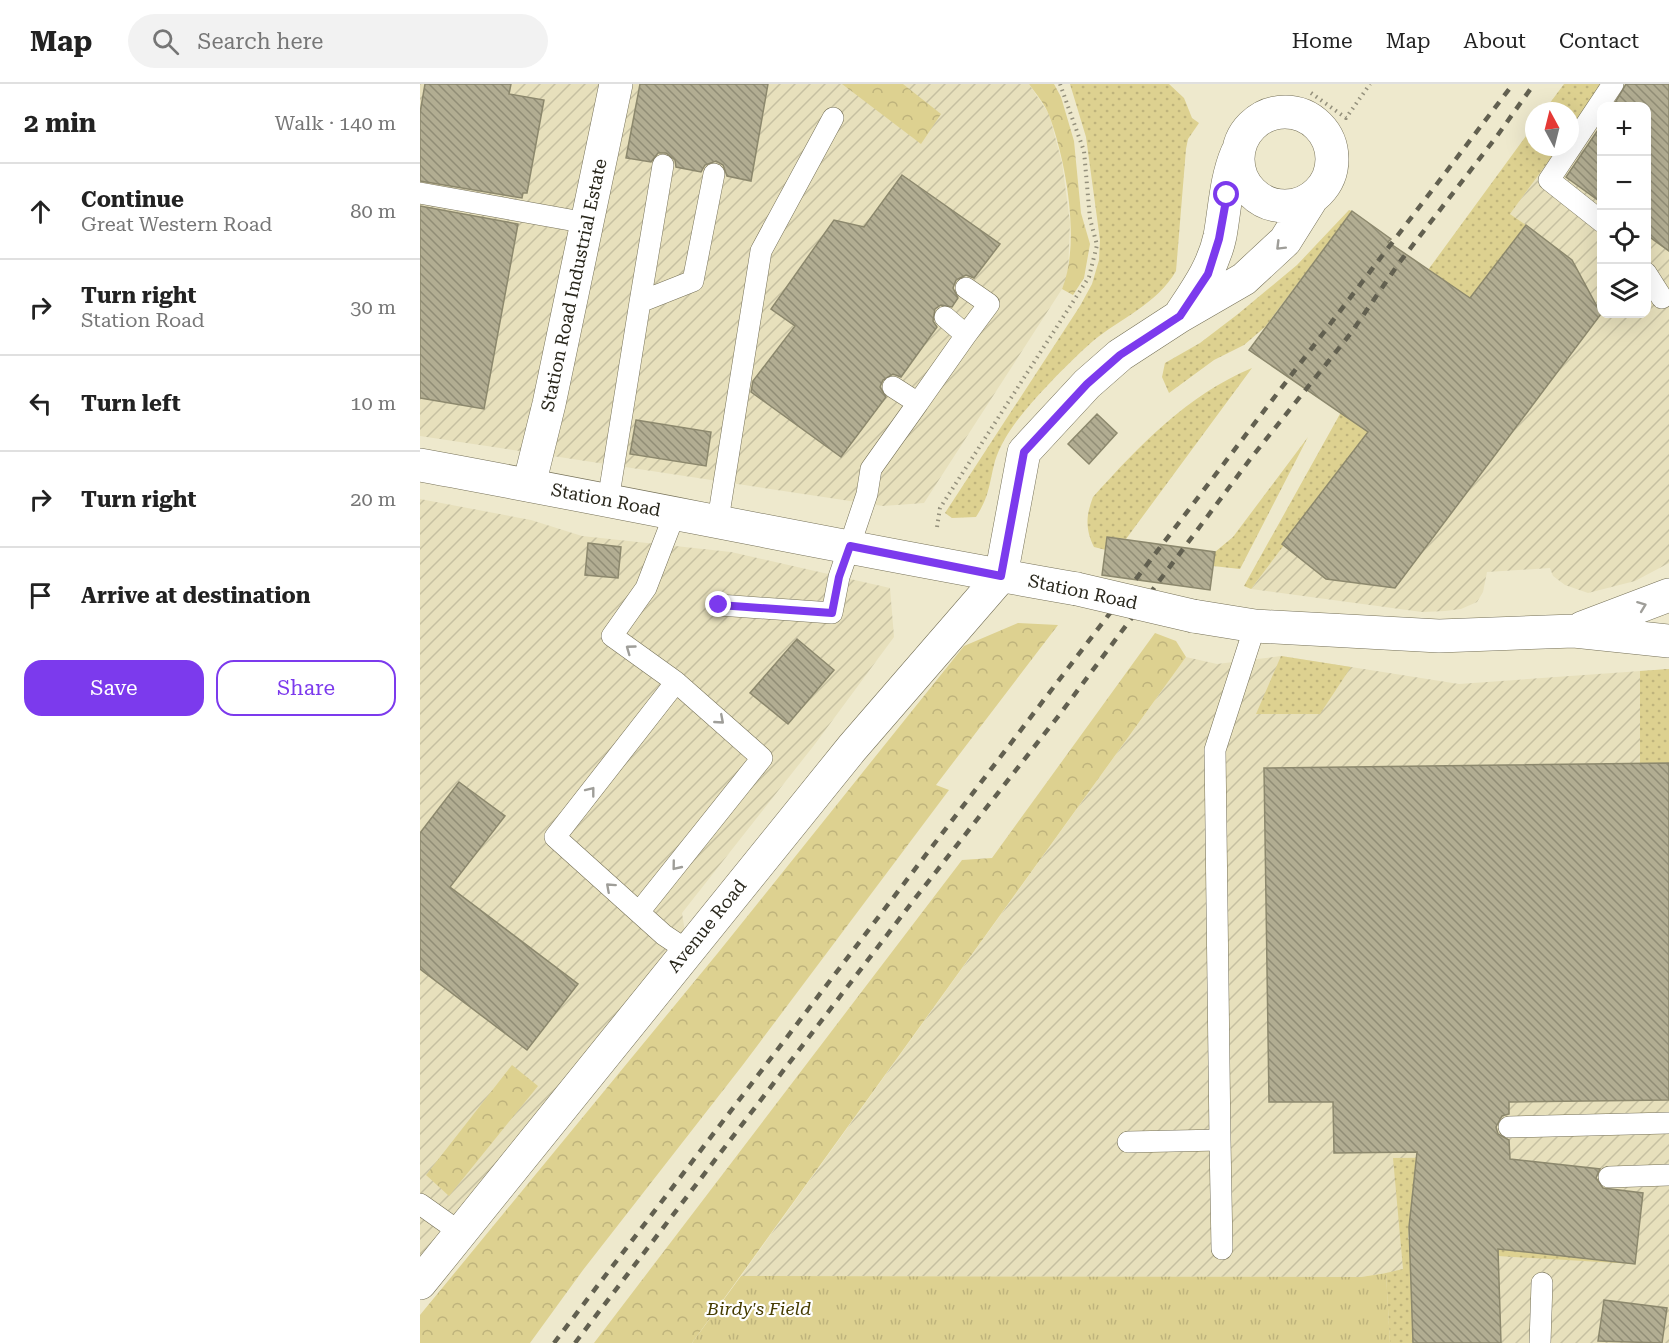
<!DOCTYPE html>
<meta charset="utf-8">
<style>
:root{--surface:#fff;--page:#f2f2f2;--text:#222;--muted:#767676;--line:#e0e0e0;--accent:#7c3aed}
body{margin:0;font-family:"Roboto Serif",serif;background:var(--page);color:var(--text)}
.controls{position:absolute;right:18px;top:18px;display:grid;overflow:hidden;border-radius:12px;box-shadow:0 6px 24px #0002}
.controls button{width:54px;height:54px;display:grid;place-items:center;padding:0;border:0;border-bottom:2px solid var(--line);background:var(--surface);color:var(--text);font:30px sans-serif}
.compass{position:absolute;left:1105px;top:18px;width:54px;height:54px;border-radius:50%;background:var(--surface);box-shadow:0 6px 24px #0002;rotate:353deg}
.stop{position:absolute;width:18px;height:18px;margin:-14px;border:4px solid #7c3aed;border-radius:50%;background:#fff}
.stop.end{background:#7c3aed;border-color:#fff;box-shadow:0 2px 6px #0008}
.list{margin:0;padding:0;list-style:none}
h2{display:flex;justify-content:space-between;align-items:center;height:78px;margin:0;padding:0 24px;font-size:26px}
h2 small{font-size:20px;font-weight:400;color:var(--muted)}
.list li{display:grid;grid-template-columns:39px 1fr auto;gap:18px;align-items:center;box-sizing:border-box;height:96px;padding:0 24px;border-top:2px solid var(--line)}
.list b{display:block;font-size:22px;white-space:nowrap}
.list p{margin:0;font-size:20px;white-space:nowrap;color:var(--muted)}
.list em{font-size:20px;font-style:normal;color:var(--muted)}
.actions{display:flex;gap:12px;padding:18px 24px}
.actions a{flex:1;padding:14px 0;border:2px solid var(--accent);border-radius:18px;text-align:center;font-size:21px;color:var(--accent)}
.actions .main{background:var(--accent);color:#fff}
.icon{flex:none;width:33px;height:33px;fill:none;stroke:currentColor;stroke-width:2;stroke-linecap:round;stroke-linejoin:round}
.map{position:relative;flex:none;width:1249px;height:1259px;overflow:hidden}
header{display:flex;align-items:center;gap:36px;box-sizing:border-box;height:84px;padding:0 30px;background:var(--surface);border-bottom:2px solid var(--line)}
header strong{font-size:28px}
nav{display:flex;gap:33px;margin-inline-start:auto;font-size:21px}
.search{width:420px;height:54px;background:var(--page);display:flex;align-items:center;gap:15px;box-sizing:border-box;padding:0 21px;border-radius:33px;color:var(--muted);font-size:22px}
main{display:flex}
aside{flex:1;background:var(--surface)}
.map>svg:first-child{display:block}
</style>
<header>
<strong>Map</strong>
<div class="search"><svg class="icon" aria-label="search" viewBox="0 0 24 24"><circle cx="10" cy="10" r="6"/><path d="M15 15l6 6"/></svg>Search here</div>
<nav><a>Home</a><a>Map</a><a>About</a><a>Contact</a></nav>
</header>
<main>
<aside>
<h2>2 min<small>Walk · 140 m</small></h2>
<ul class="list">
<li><svg class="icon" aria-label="ahead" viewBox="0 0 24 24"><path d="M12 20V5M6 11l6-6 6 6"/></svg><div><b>Continue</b><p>Great Western Road</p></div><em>80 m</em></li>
<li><svg class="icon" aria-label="right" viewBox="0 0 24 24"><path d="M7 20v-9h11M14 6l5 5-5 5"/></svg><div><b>Turn right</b><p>Station Road</p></div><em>30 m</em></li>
<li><svg class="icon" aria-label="left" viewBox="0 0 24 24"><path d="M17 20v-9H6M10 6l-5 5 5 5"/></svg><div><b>Turn left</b></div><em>10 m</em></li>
<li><svg class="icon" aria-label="right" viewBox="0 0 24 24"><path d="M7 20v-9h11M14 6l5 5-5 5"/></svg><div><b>Turn right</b></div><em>20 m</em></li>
<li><svg class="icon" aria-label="arrive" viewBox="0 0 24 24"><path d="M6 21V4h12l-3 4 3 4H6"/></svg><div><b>Arrive at destination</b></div></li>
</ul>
<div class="actions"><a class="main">Save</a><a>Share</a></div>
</aside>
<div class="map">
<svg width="1249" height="1259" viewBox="0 0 1249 1259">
<defs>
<pattern id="industrial-furrows" width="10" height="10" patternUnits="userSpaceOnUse" patternTransform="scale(1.5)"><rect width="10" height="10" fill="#e7e0bc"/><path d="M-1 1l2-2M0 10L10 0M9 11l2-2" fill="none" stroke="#c6c0a1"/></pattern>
<pattern id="grass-dots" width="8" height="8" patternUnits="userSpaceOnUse" patternTransform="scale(1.5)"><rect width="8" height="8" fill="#ddd190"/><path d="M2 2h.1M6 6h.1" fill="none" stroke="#beb37c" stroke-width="1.8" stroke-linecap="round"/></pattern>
<pattern id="forest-crowns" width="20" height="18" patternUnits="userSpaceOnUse" patternTransform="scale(1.5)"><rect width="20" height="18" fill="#ddd190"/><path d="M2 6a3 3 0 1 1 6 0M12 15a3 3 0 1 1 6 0" fill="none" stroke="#beb37c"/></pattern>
<pattern id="park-tufts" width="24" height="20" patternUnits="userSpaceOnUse" patternTransform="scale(1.5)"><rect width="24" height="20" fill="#ddd190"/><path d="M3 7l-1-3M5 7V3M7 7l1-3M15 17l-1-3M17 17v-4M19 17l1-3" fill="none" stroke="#beb37c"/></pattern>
<pattern id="building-back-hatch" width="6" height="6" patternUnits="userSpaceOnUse" patternTransform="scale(1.5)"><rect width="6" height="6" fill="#b2ad92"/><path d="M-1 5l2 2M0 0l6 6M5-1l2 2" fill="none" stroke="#918d76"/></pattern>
</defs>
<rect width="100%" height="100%" fill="#eee9cd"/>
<path fill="url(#industrial-furrows)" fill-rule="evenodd" d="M0,0h609l20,30 13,49 8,59 -2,52 -6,15 -138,214 -41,3 -463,-70z
M1184,0h65v479l-34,18 -47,12 -23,-8 -12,-9 -3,-8 -63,4 -4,20 -6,10 -16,7 -16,2 -23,1 -171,-23 275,-364 -16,-11zM1182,22h44v208h-44z
M0,415l111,21 51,16 149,16 159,36 4,49 -79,107 -133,169 6,38 -268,332z
M861,572l178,28 210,-15v674h-279l-5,-70 -24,4 -620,-1 445,-619 31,7z"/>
<path fill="url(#grass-dots)" d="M650,0h99l15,14 8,20 7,5 -11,16 -2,10 -10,122c-19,33 -55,47 -83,70 -16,14 -32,30 -46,45 -20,21 -43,47 -52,75 -6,23 -5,34 -19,56l-24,1 -7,-5 135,-207 12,-22 7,-24 1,-20 -14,-103z
M1144,0h40l-34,47v-20h-26z
M1114,41v22h25l-49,67 16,11 -275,364 -7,-3 96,-172 97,-137 -9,-7z
M929,126l3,1 -87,116 -21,18 -30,15 -45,33 -7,-16 3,-14 35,-20 38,-29 59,-49z
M832,284l-126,171 -18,-2 -2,13 -12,-3c-9,-18 -8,-32 -1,-50 47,-52 94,-102 159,-129z
M888,353l-68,132 -27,-3 2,-14 18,-15z
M861,572l70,11 -31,47h-64z
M1249,585v94h-29v-92z
M1074,1073l-80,22 -6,60 227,25 -137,-8 -88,4 3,83h-23l-4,-70 17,-4 -10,-111z"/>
<path fill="url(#forest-crowns)" d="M422,0h61l38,30 -20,30z
M609,0h25l7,13 13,44 7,72 9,31 -6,34 -11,17 -11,-6c19,-46 4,-128 -13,-174 -4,-11 -13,-21 -20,-31z
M598,539l40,2 -122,160 13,5 -207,276 -159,204 -53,73h-110v-28l297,-361 247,-308z
M735,549l21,8 10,16 -494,686h-98l368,-483 30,-2z
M92,981l26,21 -89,110 -23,-21z"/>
<path fill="url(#park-tufts)" d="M966,1189l4,70h-698l49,-67 620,1z"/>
<path fill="url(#building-back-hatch)" stroke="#8c886d" stroke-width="1.5" d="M5,0h86l-2,10 35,6 -17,93h-4l-1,5 -102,-17v-68z
M220,0h128l-17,97 -24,-5 -4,-11 -7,-4 -11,4 -4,7 -25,-5 -1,-7 -9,-7h-8l-7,9 -25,-4z
M1206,0h43v167l-22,-16v-129h-34z
M1182,40v79l-36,-26z
M482,91l98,69 -26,34 -8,-3 -10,5 -3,8 5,10 -6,9 -11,-2 -6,4 -2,12 4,6 -36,50 -8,-3 -10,6 -3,7 6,10 -45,60 -90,-65 2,-11 42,-55 -24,-17 63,-89 30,7z
M0,122l98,18 -34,185 -64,-11z
M932,127l39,28 -3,3 82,56 56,-73 46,35 29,54 -206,274 -69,-9 -44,-35 86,-112 -119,-82z
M677,330l20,19 -28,31 -21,-20z
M216,336l75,12 -5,34 -76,-12z
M687,453l108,15 -5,38 -108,-15z
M168,459l33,4 -3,31 -33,-3z
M377,555l37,31 -46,54 -38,-31z
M1249,679v337l-160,2v12l-7,2 -6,11 2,7 11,6 1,19 90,10 -4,9 7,10 40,5 -8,71 -137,-15 3,94h-88l-4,-116 8,-75 -83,1 -1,-51h-64l-5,-334z
M39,698l46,34 -55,71 128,97 -51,66 -107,-81v-136z
M1184,1216l63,8 -5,35 -64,-2z"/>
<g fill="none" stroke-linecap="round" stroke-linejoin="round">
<g stroke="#757057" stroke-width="22">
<path id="service" d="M243,81l-23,137 53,-21 21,-107
M0,109l167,30
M1182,138l-53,-42 64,-96
M1226,189l16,25
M546,204l23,16 -23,31
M498,319l48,-68 -21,-18
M188,417l32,-199
M255,429l-29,75 -34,48 64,46 -121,155 109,98 24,16
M298,436l43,-269 72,-133
M299,521l113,8 7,-36 28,-83 4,-25 47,-66 -25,-16
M219,828l123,-154 -86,-76
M1089,1043l160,-4
M800,1056l-5,-390 40,-124
M708,1058l92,-2 2,109
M1189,1093l60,-2
M0,1120l41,29
M1120,1259l2,-60"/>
</g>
<g stroke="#757057" stroke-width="34">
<path id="minor" d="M818 75a47 47 0 1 1 94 0a47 47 0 1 1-94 0Z
M762,228c16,-24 32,-47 38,-76 5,-28 6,-57 17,-83
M109,401l20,-81 67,-320
M0,1199l432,-535 149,-172 23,-124 63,-68 33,-29 60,-39 64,-37 41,-38 27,-43"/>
</g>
<g stroke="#757057" stroke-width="34">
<path id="tertiary" d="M0,381c219,40 437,86 657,124
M773,532l62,10 184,10 135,-5 95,10
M1162,544l87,-33"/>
</g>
<path stroke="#94907c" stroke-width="4" stroke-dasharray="1.5 4.5" stroke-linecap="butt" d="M891,9l35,25 24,-34
M517,443l3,-19 149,-231 8,-32 -7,-26 -6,-68 -24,-67"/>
<use href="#service" stroke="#fff" stroke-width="21"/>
<use href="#minor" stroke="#fff" stroke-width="33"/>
<use href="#tertiary" stroke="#fff" stroke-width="33"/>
<path stroke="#626050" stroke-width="4.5" stroke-dasharray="8 8" stroke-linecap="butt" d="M134,1259l959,-1259
M155,1259l338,-442 147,-187 191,-256 100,-125 48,-70 98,-127 37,-52"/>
<g stroke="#757057" stroke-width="34" stroke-linecap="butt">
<path id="tertiary-bridge" d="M657,505l116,27"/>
</g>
<use href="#tertiary-bridge" stroke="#fff" stroke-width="33"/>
</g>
<defs><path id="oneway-chevron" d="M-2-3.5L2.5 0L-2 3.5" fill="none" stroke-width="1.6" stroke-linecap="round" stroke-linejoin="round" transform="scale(1.5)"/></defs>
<g stroke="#9f9e99">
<use href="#oneway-chevron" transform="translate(860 162) rotate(135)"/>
<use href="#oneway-chevron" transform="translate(1222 522) rotate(-21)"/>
<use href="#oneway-chevron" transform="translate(210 565) rotate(-144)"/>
<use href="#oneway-chevron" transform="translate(300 636) rotate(41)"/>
<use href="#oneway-chevron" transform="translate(171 707) rotate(-52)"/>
<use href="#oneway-chevron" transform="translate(256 782) rotate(129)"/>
<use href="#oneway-chevron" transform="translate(190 803) rotate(-138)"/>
</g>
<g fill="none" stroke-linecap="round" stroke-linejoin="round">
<path stroke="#7c3aed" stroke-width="8" d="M299,521l113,8 7,-36 11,-31 151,30 23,-124 63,-68 33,-29 60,-39 28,-42 11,-35 8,-44"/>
</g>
<g text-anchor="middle" stroke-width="4.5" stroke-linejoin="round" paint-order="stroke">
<g font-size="18" fill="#29271c" stroke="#fff">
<text transform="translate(154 201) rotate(-78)" y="6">Station Road Industrial Estate</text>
<text transform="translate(186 416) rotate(11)" y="6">Station Road</text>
<text transform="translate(663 508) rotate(12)" y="6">Station Road</text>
<text transform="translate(287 842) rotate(-51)" y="6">Avenue Road</text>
</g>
<g font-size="18" font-style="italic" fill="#463c01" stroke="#fff">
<text x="339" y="1231">Birdy's Field</text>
</g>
</g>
</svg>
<div class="controls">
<button>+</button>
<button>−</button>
<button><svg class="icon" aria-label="locate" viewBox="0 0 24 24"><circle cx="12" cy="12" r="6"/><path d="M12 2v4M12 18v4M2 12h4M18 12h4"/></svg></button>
<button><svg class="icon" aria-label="layers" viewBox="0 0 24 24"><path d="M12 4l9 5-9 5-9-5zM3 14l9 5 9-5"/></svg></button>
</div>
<svg class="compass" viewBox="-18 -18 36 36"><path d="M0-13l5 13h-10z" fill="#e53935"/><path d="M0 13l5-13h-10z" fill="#767676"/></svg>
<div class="stop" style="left:807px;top:111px"></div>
<div class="stop end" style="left:299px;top:521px"></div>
</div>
</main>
